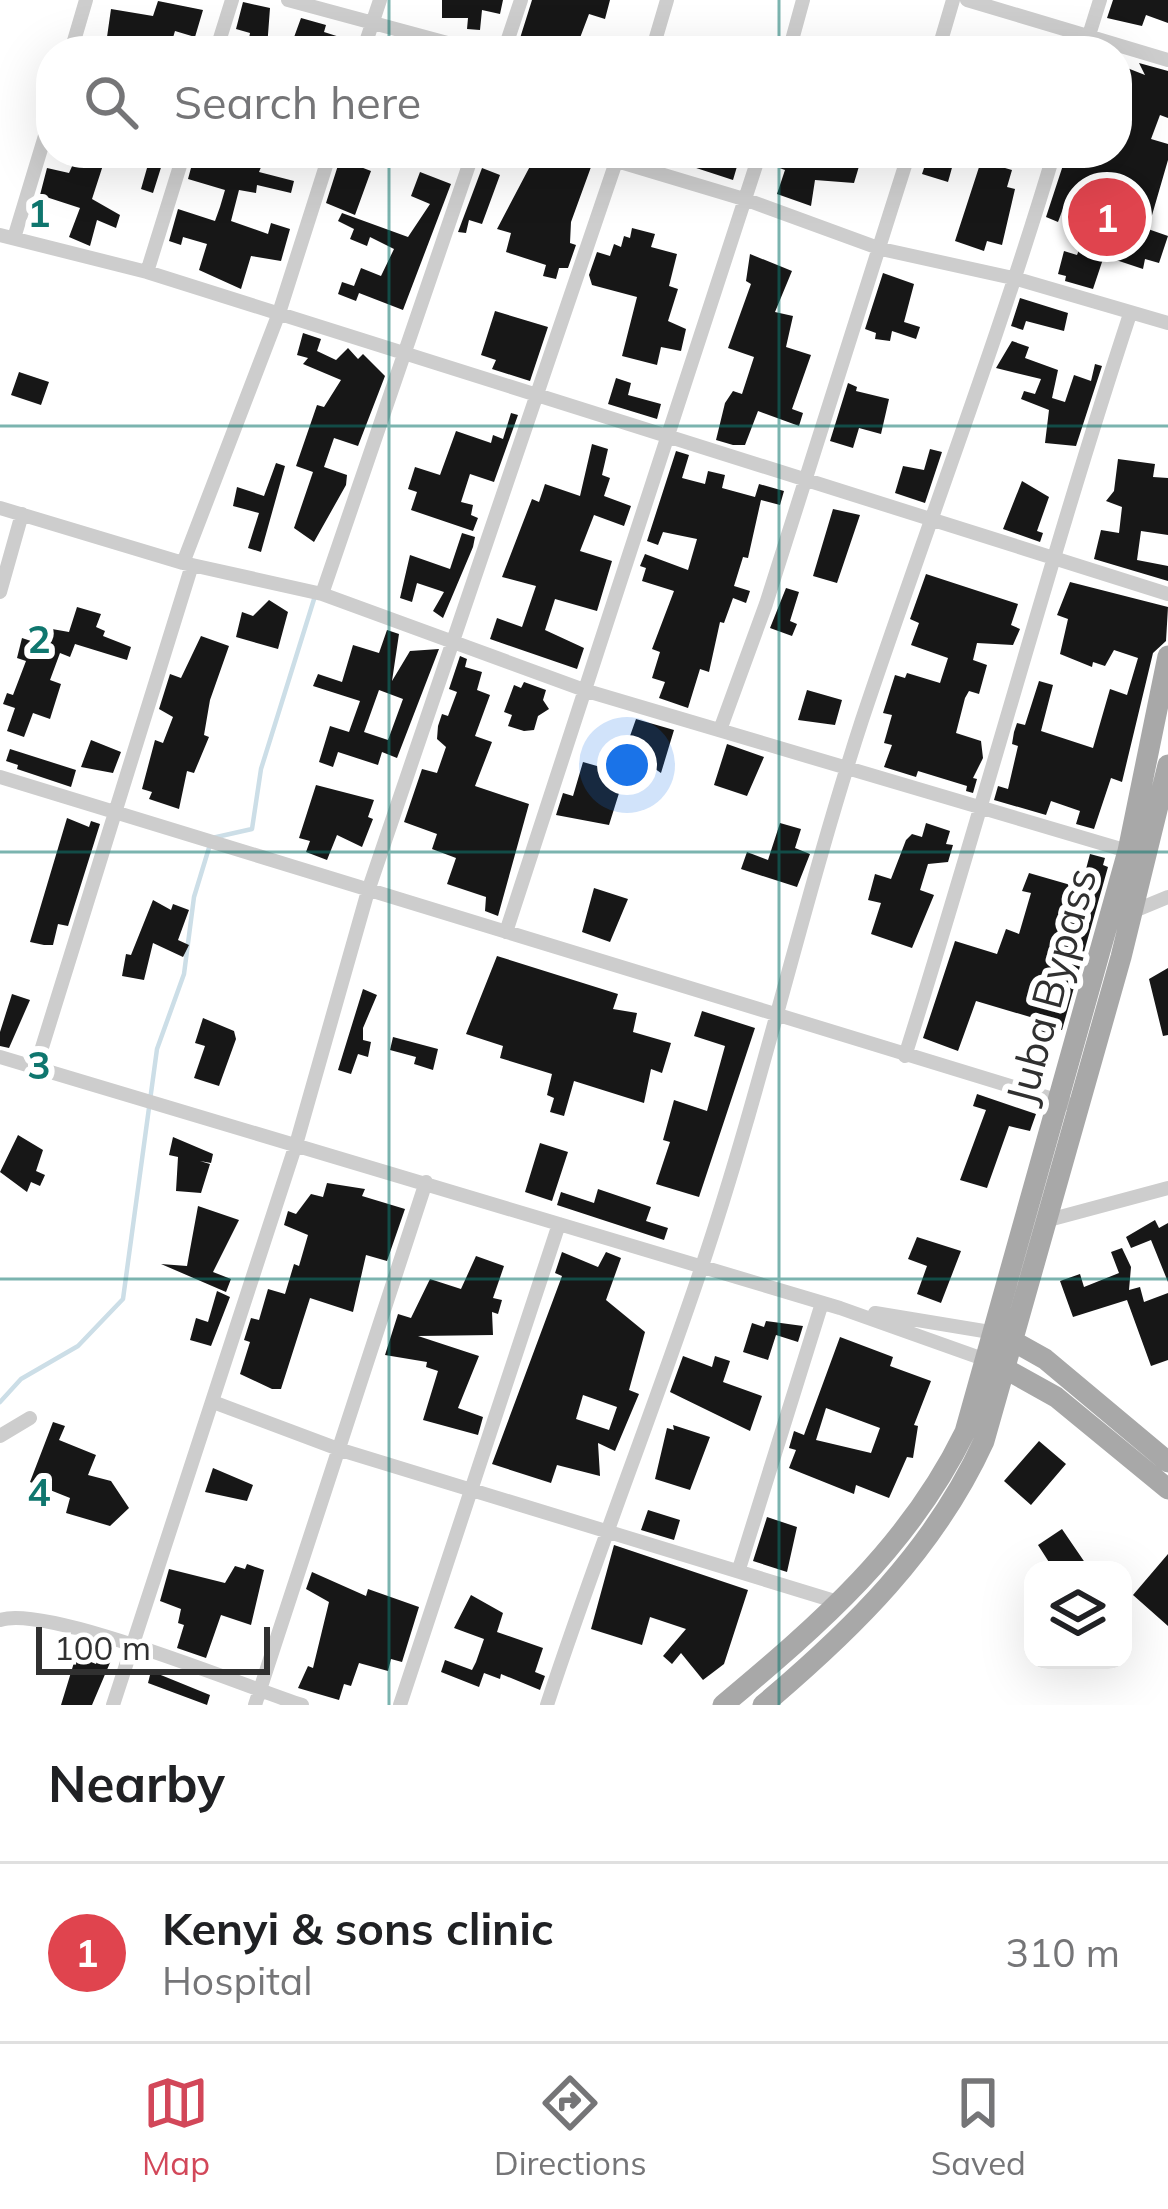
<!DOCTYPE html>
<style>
:root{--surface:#fff;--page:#f2f2f2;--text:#202124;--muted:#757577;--line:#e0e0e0;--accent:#d24759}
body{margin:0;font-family:Mulish,sans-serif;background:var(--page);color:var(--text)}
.controls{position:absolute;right:36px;bottom:36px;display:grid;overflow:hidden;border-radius:24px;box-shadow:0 12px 48px #0002}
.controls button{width:108px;height:108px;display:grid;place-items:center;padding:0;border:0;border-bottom:3px solid var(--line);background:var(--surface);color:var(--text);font:60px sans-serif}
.scale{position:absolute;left:36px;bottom:30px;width:234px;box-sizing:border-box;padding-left:12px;border:6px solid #303030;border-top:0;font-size:33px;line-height:42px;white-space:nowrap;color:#303030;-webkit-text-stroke:9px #fff;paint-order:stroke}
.you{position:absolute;left:627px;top:765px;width:42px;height:42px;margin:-30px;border:9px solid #fff;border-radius:50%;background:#1a73e8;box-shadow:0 0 0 18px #1a73e833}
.badge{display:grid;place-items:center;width:78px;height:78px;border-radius:50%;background:var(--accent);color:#fff;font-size:39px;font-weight:700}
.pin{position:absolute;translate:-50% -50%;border:6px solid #fff;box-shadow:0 3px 12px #0006}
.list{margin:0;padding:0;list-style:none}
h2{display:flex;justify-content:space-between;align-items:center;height:156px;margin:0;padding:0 48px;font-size:51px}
h2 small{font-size:39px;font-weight:400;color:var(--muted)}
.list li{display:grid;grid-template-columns:78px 1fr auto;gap:36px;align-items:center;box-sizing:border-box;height:180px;padding:0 48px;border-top:3px solid var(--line)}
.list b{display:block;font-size:45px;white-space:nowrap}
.list p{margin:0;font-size:39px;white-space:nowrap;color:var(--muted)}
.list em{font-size:39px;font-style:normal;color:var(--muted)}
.icon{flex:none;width:66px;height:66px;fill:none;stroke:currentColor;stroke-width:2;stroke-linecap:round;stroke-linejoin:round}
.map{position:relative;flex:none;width:1168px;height:1705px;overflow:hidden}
.search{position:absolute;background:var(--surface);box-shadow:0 12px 48px #0002;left:36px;right:36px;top:36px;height:132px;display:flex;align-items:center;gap:30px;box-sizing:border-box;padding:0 42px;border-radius:48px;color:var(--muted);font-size:45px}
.sheet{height:336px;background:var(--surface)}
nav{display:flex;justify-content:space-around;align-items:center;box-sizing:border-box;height:168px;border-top:3px solid var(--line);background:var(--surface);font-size:33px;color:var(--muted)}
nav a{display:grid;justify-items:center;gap:6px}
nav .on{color:var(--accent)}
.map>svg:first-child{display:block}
</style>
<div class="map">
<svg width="1168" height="1705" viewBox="0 0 1168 1705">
<rect width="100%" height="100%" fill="#fff"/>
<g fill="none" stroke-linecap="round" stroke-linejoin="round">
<path stroke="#ccdee7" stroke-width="4.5" d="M0,1402l21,-23 57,-33 45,-47 34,-250 27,-75 10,-77 18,-59 40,-9 9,-60 54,-173"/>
</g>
<path fill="#171717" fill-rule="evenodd" d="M442,0h61l-3,14 -18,-4 -2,20 -13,-1 1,-11h-26z
M532,0h78l-5,19 -16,-5 -14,37h-59z
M1113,0h55v23l-22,-8 -4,11 -35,-8z
M158,1l45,9 -8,27 -20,-6 -6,20h-64l6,-42 42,7z
M243,2l27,6 -3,40 -19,-4 2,-11 -14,-4z
M301,18l25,7 -2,7 25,8 -3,11h-57z
M1139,63l29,8v47l-8,-3 -9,24 17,5v16l-20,69 20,7 -9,27 -14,-4 -2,10 -39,-13 -11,33 -28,-8 1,-5 -8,-2 6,-23 13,4 16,-41 -28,-11 -7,19 -12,-5 21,-64h50v-89l28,11z
M78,153l86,5 -11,35 -12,-4 6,-21 -42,-9 -13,40 28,16 -4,13 -19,-8 -7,26 -21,-9 11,-29 -40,-13 7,-27 22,5z
M195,153h72l-8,19 35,9 -3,12 -34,-8 -1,8 -17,-3 -8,31 37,13 3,-11 19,6 -9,32 -30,-5 -10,33 -42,-19 8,-26 -24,-7 -2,8 -12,-4 9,-32 37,12 5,-14 5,-17 -37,-11z
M537,153h48l-3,11 9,3 -20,55 -1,21 6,2 -8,23h-9l-3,11 -13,-3 3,-11 -40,-13 5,-19 -14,-4z
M691,153h50l-8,27 -46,-15z
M772,153l59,5 2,-5h30l-9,30 -39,-3 -4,26 -34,-12 8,-24 -17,-6z
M920,153l35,4 -7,25 -26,-8 2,-6 -7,-2z
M340,159l31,12 -16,44 -29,-12z
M981,161l31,9 -5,17 8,2 -13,56 -15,-4 -3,10 -29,-10z
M482,168l18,7 -18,49 -13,-4 -3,13 -8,-1z
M420,172l31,12 -48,126 -44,-17 -3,8 -18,-7 4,-12 12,4 7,-18 20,8 13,-27 -24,-12 -3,9 -17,-7 4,-10 -16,-8 4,-8 66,24 22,-33 -19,-8z
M632,228l23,6 -4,13 26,7 -8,32 9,3 -10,32 18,8 -5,22 -20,-4 -4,18 -35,-9 15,-59 -45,-12 -3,-10 8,-23 13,4 4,-12 7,3 3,-11 6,2z
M750,254l42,17 -17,41 18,4 -7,31 25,8 -19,54 11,4 -4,13 -41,-15 -13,34h-12l-17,-5 9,-37 8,-12 9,3 12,-37 -26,-9 23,-64 -5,-3z
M883,273l31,11 -10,38 16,5 -4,12 -24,-8 -2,10 -15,-2 1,-6 -11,-4z
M1020,298l48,15 -4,18 -38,-10 -3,9 -12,-4z
M495,311l53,16 -18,54 -38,-12 4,-9 -15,-5z
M303,333l18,6 -4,12 19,9 12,-12 10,11 5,-5 22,22 -27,70 -24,-8 -10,29 23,8 -1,10 -32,57 -20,-14 19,-56 -17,-6 21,-61 7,2 17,-27 -38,-16 5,-6 -11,-3z
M1012,341l17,6 -4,11 33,12 -6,28 13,4 9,-27 17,6 4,-17 7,2 -26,80 -31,-3 4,-33 -28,-11 3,-8 11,3 6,-15 -45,-11z
M19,372l30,10 -8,23 -30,-10z
M616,378l15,5 -3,12 33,9 -4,15 -49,-15z
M848,383l9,4 -1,4 33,8 -8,35 -22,-6 -6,20 -23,-7z
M511,413l7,2 -24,67 -24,-8 -9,28 12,3 -2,10 7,3 -5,13 -62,-21 6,-18 -9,-3 7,-22 25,8 16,-44 35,12 2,-8 10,4z
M592,444l16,5 -6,26 8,3 -6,18 27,10 -7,20 -30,-11 -14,36 32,10 -15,50 -42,-12 -10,31 39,18 -7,21 -87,-30 7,-21 25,9 14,-41 -34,-9 30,-78 7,3 6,-18 35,12z
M930,449l12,3 -17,51 -30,-10 8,-27 21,4z
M676,451l13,4 -7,23 23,6 3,-13 17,4 -3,13 33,9 4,-13 25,7 -4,14 -19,-5 -13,58 -5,-1 -9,29 16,5 -4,12 -13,-5 -9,25 -4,-1 -11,50 -9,-3 -12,39 -29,-10 6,-16 -13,-4 8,-26 -8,-3 22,-58 -32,-10 4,-13 -6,-2 5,-12 43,16 9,-31 -34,-7 -5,13 -11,-4z
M1118,459l37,5 -2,13 15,1v57l-27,-4 -4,29 31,6v15l-74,-22 7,-29 18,3 3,-26 -16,-6 8,-10z
M276,463l9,3 -24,86 -13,-4 11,-35 -26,-7 4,-19 27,9z
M1022,481l27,16 -12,34 6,2 -3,9 -37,-13z
M833,509l27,6 -23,68 -24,-7z
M462,533l13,4 -2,10 -30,71 -10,-7 11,-19 -27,-9 -5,19 -12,-4 10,-43 40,14z
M926,574l92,30 -7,21 9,4 -7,16 -36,-2 -4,17 14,5 -8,29 -10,-3 -4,7 -9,35 25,8 2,17 -10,20 4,1 -4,14 -7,-2 1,-5 -49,-15 -2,6 -32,-10 8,-22 -8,-2 8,-28 -9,-2 12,-38 10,3 2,-5 33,10 8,-25 -37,-13 8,-22 -9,-4z
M1070,582l98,25 -2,34 -13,12 -31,129 -11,-4 -17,51 -18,-5 4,-13 -29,-10 -5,14 -52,-15 4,-14 10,3 10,-43 -6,-2 2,-12 3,-9 8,2 14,-44 14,4 -12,46 52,17 17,-59 17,6 11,-37 -24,-8 -9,16 -12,-4 -1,5 -32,-13 8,-35 -11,-4z
M786,588l13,4 -9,29 7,3 -5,12 -22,-8z
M269,600l19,12 -10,37 -42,-12 6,-25 11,4z
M77,607l24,7 -5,13 9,4 -2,5 28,11 -4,13 -52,-16 -5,13 -10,-4 -10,27 11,4 -11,35 -17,-6 -9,24 -17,-6 8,-23 -12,-4 4,-11 6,2 13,-34 -9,-3 5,-20 27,9 3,-18 17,3z
M387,630l12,4 -7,47 18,-30 29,-2 -42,109 -15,-6 -4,13 -40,-13 -5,15 -14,-5 11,-36 19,6 11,-31 -47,-15 5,-12 24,8 11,-37 26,8zM379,690l24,9 -15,41 -24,-8z
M201,636l28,10 -19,54 -6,35 5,2 -15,36 -7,-2 -8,38 -30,-10 3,-7 -10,-3 13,-49 8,3 10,-26 -14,-8 11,-35 11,4z
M460,656l7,3 -2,8 17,5 -5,18 13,5 -15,41 17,6 -17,44 54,18 -31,112 -13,-5 1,-14 -39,-13 9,-26 -24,-9 5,-15 -33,-12 18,-53 15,4 9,-26 -9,-8 1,-13 4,-12 6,2 9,-24 -8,-3z
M524,682l22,8 -3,10 6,9 -11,7 -4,14 -10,1 -16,-5 4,-11 -8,-3 10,-27 7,3z
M807,690l35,10 -7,25 -37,-5z
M636,719l38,11 -13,43 -22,-15 6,-17 -15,-5z
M91,740l30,12 -8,21 -32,-6z
M727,744l37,13 -17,39 -33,-11z
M10,749l66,21 -5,17 -54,-18 1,-4 -12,-4z
M583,762l42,12 -16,51 -53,-10 7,-22 10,3z
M316,785l58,15 -6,17 5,2 -11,28 -25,-12 -10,25 -21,-8 4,-11 -11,-3z
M67,818l22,9 2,-6 9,3 -32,102 -10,-2 -5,21h-9l-14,-3z
M780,823l21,6 -6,19 15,6 -13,33 -56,-18 6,-17 21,8z
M926,823l24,8 -4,13 7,1 -5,17 -20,2 -8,26 14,5 -22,53 -41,-14 10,-31 -13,-3 7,-26 16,5 15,-39 6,-6 10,3z
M1090,854l15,4 -2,7 5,2 -46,163 -8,-2 -7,28 -17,-5 7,-32 -61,-18 -18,50 -35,-13 32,-97 42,13 9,-25 13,5 12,-41 -9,-2 7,-18 52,15z
M594,888l34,11 -18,43 -28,-10z
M153,900l18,10 2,-6 16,6 -11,30 11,5 -6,12 -30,-14 -9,37 -22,-4 4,-22 5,1z
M497,956l121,38 -5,15 24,4 -4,19 38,11 -9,30 -11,-4 -7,34 -70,-22 -10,35 -14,-4 4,-14 -7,-3 5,-21 -52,-16 3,-12 -37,-12z
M1168,968v67l-5,1 -14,-57z
M363,989l14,6 -14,33v12l8,2 -3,15 -10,-3 -7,20 -13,-4z
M12,994l18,6 -21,48 -9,-2v-14z
M702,1011l53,17 -56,169 -43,-13 14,-42 -7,-2 11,-40 33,11 18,-65 -31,-10z
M203,1018l31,13 2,8 -17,47 -25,-8 11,-32 -10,-3z
M393,1037l45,12 -5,21 -19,-6 2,-7 -26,-7z
M977,1094l59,20 -6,17 -21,-5 -22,62 -27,-8 26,-70 -13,-4z
M18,1135l25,15 -7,21 9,4 -5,11 -9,-4 -4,10 -27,-20z
M173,1137l40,17 -2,9 -11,-2 10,3 -9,29 -25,-2 2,-34 -9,-2z
M540,1143l28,9 -16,49 -27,-9z
M327,1183l38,6 -3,7 43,13 -18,52 -21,-6 -13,57 -43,-14 -29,91h-9l-32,-15 10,-32 -6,-2 7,-22 8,2 9,-31 17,5 9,-30 5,2 9,-31 -24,-10 4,-14 8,3 15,-20 12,3z
M598,1189l53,18 -5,14 22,7 -4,12 -107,-35 4,-13 33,11z
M198,1206l41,14 -26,52 18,7 -5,13 -65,-28 26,2z
M1155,1220l4,8 9,-5v59l-17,-42 -20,8 -5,-11z
M917,1237l44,14 -20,52 -24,-9 10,-28 -19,-7z
M1122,1248l9,19 -2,23 11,-3 4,15 24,-9v67l-17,6 -24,-66 -54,17 -13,-36 20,-7 4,13 35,-14 -8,-21z
M562,1252l36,15 8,-15 15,6 -15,42 39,32 -16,58 10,4 -24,57 -17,-8 2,33 -43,-11 -6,18 -59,-19 70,-188 -7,-3zM583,1395l34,12 -8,23 -33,-11z
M476,1256l28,10 -11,32 9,2 -4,14 -6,-2 1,23 -75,1 61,20 -21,52 25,9 -5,18 -55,-15 15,-49 -12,-4 1,-5 -42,-7 13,-41 13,4 19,-39 31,10z
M217,1291l13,6 -19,49 -21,-6 6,-22 12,4z
M766,1321l37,5 -5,16 -22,-7 -8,25 -25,-8 9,-29 12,4z
M840,1337l53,20 -3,9 41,15 -17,44 4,1 -5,32 -6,-1 -18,41 -33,-13 -2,9 -65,-26 7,-18 -7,-2 5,-17 10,4zM826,1408l54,20 -9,25 -55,-13z
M683,1356l29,11 3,-11 15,5 -7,21 39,14 -12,35 -80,-39z
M53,1422l12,4 -6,14 37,15 -8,20 23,6 18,27 -19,18 -44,-13 4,-15 -40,-16z
M673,1425l37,12 -20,53 -35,-11 12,-51 7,2z
M1039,1441l27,23 -35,41 -27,-24z
M213,1468l40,17 -6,16 -42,-9z
M648,1510l32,10 -6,20 -33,-10z
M767,1517l30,10 -10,45 -34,-11z
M1062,1529l28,41h-36l-16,-25z
M614,1545l134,45 -24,74 -21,16 -22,-27 -9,11 -9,-8 23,-27 -36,-12 -8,28 -51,-16z
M1168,1554v72l-35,-31z
M247,1564l17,6 -13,55 -30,-10 -15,43 -29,-10 7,-23 -6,-2 3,-14 -21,-8 9,-32 56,14 10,-17 10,3z
M312,1572l54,24 2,-7 51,18 -17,55 -11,-3 -3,12 -29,-8 -8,23 -7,-2 -5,16 -41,-12 10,-22 5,2 16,-66 -23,-13z
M471,1595l32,18 -6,19 46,16 -8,24 10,4 -5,14 -39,-16 -1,5 -16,-6 -5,14 -38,-15 4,-12 27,10 4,-8 8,-23 -30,-11z
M100,1654l12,4 -20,47h-31l15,-49 20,8z
M151,1671l59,24 -3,10 -59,-22z"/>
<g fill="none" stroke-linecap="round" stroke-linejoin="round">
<path stroke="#cdcdcd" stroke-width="14" d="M288,0l189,51
M967,0l201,60
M71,51l15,-51
M216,51l16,-51
M363,51l17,-51
M504,51l17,-51
M652,51l15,-51
M789,51l14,-51
M938,51l15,-51
M1084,51l16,-51
M617,161l130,39 134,49 136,30 151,44
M0,235l147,37 1021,322
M14,238l37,-122
M147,272l37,-119
M0,508l183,55 139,31 265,97 544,161
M183,563l96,-250 51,-160
M0,592l22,-78
M322,594l151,-441
M720,730l46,-126 143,-451
M0,777l1066,326
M1134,911l34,-14
M506,932l254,-779
M905,1056c78,-246 144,-496 225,-742
M0,1057l840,251 149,53
M35,1070l157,-505
M1045,1221l123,-33
M875,1313l121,20
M213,1402l128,48 500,153
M0,1436l30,-18
M739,1569l83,-266
M0,1620c47,-16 246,67 302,85
M113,1705l184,-564 71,-250 251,-738
M255,1705l171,-523
M400,1705l159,-481
M547,1705c48,-147 105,-290 154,-436 61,-181 102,-368 161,-549 63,-189 135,-376 192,-567"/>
<path stroke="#a8a8a8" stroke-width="21" d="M1002,1335l43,24 123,103
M995,1363l61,34 112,92
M723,1705c97,-81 186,-158 242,-273l163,-581 40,-195
M763,1705c90,-76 171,-155 221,-264l137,-484 47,-192"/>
</g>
<path fill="none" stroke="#0f766e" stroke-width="3" stroke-opacity="0.55" d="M389,0v51M779,0v51M389,153v1552M779,153v1552M0,426h1168M0,852h1168M0,1279h1168"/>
<g text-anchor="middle" stroke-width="12" stroke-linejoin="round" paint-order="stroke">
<g font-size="42" fill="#303030" stroke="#fff">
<text transform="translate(1051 986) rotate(-75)" y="15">Juba Bypass</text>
</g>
</g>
<g font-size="39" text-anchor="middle" font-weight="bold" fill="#0f766e" stroke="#fff" stroke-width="12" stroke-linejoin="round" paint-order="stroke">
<text x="39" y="227">1</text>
<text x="39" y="653">2</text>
<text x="39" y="1079">3</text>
<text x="39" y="1506">4</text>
</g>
</svg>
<div class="controls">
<button><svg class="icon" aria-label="layers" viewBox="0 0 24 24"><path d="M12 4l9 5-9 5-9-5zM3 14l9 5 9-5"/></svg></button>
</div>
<div class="scale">100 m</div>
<div class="you"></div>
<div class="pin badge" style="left:1107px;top:217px;background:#e0444e">1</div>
<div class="search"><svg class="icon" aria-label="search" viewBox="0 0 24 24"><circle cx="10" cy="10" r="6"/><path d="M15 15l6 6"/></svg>Search here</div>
</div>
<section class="sheet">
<h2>Nearby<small></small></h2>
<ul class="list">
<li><span class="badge" style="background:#e0444e">1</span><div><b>Kenyi &amp; sons clinic</b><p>Hospital</p></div><em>310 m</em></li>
</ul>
</section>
<nav>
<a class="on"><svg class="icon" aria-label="map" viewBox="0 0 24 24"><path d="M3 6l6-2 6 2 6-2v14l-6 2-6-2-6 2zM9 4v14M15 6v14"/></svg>Map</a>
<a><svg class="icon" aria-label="directions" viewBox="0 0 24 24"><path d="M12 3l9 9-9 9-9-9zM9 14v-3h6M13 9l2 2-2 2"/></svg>Directions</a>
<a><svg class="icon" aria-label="saved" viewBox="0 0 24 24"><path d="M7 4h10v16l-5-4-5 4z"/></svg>Saved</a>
</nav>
